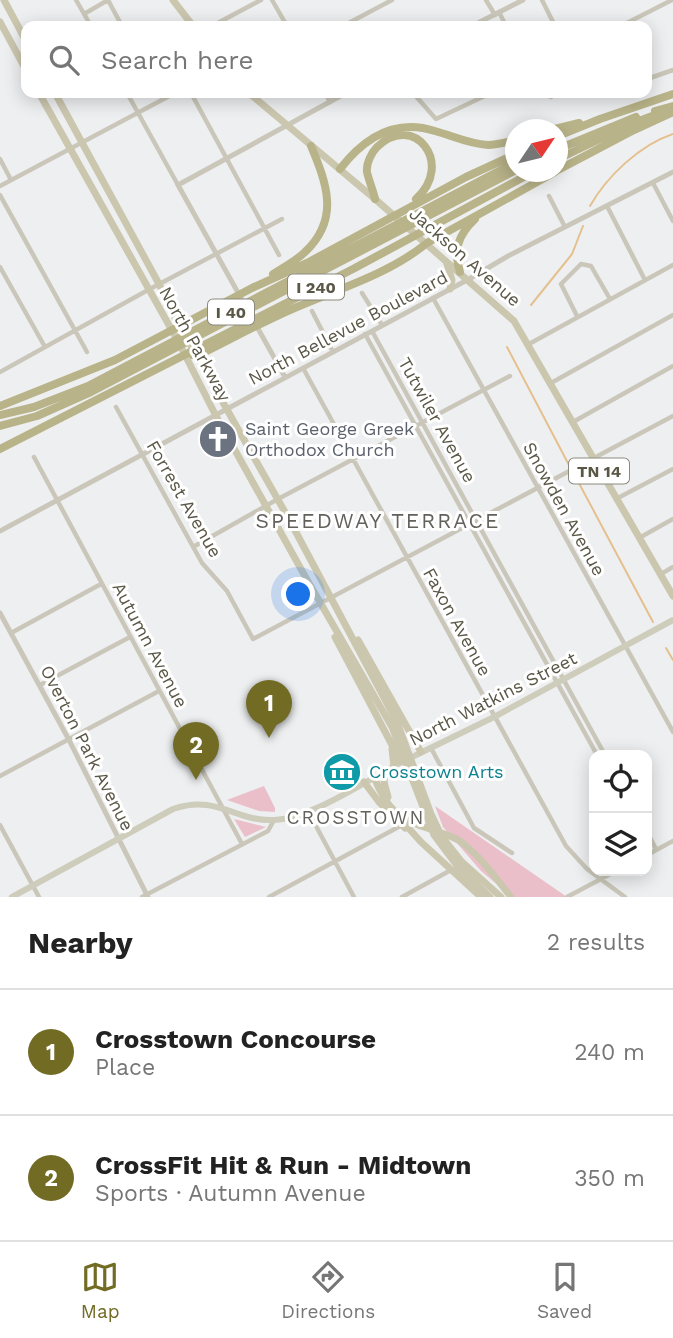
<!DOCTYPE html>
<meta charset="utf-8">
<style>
:root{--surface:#fff;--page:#f2f2f2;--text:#222;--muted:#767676;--line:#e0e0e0;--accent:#716b24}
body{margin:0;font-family:"Work Sans",sans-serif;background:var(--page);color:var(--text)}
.controls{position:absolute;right:21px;bottom:21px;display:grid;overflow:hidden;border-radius:14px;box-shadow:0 4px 18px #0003}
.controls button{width:63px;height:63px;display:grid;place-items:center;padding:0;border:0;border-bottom:2px solid var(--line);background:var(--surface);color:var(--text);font:35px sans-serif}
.compass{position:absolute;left:505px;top:119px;width:63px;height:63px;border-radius:50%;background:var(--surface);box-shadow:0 4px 18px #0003;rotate:55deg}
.you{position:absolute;left:299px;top:595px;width:24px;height:24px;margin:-18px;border:5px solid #fff;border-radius:50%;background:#1a73e8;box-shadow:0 0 0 10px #1a73e833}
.badge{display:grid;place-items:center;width:46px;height:46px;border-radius:50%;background:var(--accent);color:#fff;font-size:23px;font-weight:700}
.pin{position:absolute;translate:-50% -58px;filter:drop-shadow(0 2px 4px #0008)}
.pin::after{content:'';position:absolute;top:37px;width:24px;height:21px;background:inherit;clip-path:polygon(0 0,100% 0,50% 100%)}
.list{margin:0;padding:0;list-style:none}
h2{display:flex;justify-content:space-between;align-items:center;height:91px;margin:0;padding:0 28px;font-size:30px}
h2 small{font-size:23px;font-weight:400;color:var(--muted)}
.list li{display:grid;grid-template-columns:46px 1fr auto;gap:21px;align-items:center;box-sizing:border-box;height:126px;padding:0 28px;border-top:2px solid var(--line)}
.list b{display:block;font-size:26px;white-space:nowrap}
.list p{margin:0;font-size:23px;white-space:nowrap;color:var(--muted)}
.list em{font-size:23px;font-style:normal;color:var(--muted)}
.icon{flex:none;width:38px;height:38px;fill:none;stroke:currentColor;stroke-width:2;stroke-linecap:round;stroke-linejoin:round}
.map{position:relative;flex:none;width:673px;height:897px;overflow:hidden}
.search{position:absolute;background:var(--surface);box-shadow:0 4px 18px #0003;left:21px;right:21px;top:21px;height:77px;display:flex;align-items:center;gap:18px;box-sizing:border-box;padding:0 24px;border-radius:14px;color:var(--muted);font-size:26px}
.sheet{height:343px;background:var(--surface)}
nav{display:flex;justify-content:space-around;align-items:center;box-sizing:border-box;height:98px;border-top:2px solid var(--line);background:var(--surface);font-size:19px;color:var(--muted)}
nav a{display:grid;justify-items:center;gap:4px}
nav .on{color:var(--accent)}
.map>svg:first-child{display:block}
</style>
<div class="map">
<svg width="673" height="897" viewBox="0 0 673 897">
<rect width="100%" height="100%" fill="#eeeff0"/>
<path fill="#ebbfca" d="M264,786l11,22v4l-16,-1 -32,-11z
M435,806l132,91h-55l-31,-26 -38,-44z
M234,819l32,8 -21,10z"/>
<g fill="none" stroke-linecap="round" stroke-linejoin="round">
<path stroke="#e5c08f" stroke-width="2" d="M590,206c17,-30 50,-61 83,-72
M531,305l41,-51 11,-28
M507,347l63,120
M573,472l80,150
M666,648l7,12"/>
<path stroke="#cac7ba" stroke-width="4.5" d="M76,0l15,26
M108,0l14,26
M272,0l15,26
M486,0l9,15
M542,0l13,26
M499,12l7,14
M84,14l24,-14
M212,26l49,-26
M343,26l49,-26
M621,26l51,-26
M647,79l26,-9
M127,93l51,92
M191,93l88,162
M325,93l5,9
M413,93l23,26 55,-26
M543,93l8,4
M591,93h3
M0,159l11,21
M653,183l20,38
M0,186l175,-93
M0,195l87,157
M549,196l16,31
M607,206l38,74
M0,267l45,80
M362,293l20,32
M433,298l240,434
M312,311l21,41
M577,316l-16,-32 20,-20 10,2 19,33
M372,331l233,424
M365,334l232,421
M529,344l144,-79
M303,368l263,478 21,23 38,28
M0,372l148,-82 134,-71
M551,383l122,-68
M116,407l86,156 25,28 26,48 420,-223
M573,422l100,-56
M34,457l208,387
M616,499l57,-30
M639,538l34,-19
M193,547l85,-48 232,-123
M661,574l12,-7
M11,633l90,-49
M40,685l90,-48
M431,748l43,80 38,25
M0,776l159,-85
M308,811l46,86
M0,825l39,72
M647,832l9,17
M647,855l26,-14
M142,897l126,-66 6,-11
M269,897l135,-73
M402,897l49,-27
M567,897l49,-26"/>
<path stroke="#cac7ba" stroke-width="5" d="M472,26l51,-26
M285,377l-107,-192 168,-92
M0,531l469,-252 39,-23 165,-84
M0,613l69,127 79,157"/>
<path stroke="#ceccbb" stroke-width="6" d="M408,759l86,-42 179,-97
M12,897l161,-88c45,-15 62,13 101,11 37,-2 91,-38 124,-56"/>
<path stroke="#cbc7af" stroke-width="7" d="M4,0l22,41
M173,0l20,26
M0,22l26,48
M39,93l140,250 37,73 90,162 86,149 42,108 24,32 32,30
M55,93l104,191 14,30 117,207 107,201 34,92 11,23 19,24 40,36
M249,93l126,106 139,122 159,275
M446,261l6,19 -2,9
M335,637l66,125
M358,640l63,112
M392,749l2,17
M386,770l-2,12 4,15
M374,777c12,31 25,43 56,52 10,4 21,6 30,12 20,15 36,37 51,56
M364,782l15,20 26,26
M403,822l18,20 60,55"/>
<path stroke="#b9b389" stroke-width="8" d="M655,111l18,-5
M551,130l28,-7
M558,136l42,-17 73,-25
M558,149l78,-32
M558,159l73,-35 29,-11
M340,169c24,-31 55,-51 95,-38 18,5 34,13 53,14 9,0 19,-3 28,-5
M558,170l76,-40 39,-18
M375,199c-2,-9 -6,-18 -8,-27 -1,-8 4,-19 10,-25 37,-36 78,17 39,52
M460,272c-7,-22 -2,-37 15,-53
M273,274c11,-7 23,-13 32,-22 35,-33 22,-68 6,-106
M193,355l12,-3c30,-15 61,-32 92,-45 44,-19 92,-33 130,-64l128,-71
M0,406l115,-46 137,-72 55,-25 159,-86 50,-23
M0,415l34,-8 54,-21 428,-224
M0,426l37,-10 54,-24 425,-222
M0,449l353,-180 180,-97"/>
</g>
<defs>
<g id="church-disc" transform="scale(2.0125)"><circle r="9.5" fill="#6b7280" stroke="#fff"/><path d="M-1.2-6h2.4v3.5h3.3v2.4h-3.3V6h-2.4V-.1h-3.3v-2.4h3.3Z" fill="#fff"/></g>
<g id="museum-disc" transform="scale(2.0125)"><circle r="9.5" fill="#0f9aa8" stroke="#fff"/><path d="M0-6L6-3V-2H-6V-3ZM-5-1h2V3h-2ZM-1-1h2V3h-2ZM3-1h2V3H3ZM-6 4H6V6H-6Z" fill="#fff"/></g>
</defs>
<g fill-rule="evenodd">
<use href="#church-disc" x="218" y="439"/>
<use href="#museum-disc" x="342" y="772"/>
</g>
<g text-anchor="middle" stroke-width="6" stroke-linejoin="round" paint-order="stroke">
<g fill="#fff" stroke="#8c897e" stroke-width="2">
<rect x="288" y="274.5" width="56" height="25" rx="5"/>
<rect x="208" y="299.5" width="46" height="25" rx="5"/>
<rect x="569" y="458.5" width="60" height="25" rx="5"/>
</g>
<g font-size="16" font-weight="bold" fill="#5a5747">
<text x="316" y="293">I 240</text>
<text x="231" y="318">I 40</text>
<text x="599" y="477">TN 14</text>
</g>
<g font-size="18" fill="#5a5747" stroke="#fff">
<text transform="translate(465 257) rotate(41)" y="6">Jackson Avenue</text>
<text transform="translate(348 328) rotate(-28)" y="6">North Bellevue Boulevard</text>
<text transform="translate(195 344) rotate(61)" y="6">North Parkway</text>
<text transform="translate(437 420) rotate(61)" y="6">Tutwiler Avenue</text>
<text transform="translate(184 499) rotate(60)" y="6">Forrest Avenue</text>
<text transform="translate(564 509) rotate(61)" y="6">Snowden Avenue</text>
<text transform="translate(457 622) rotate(61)" y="6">Faxon Avenue</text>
<text transform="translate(150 645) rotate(62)" y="6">Autumn Avenue</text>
<text transform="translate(493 699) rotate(-27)" y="6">North Watkins Street</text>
<text transform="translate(87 748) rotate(63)" y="6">Overton Park Avenue</text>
</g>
<g font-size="18" fill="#5b616d" stroke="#fff" text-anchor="start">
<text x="245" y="435">Saint George Greek<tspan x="245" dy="21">Orthodox Church</tspan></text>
</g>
<g font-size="18" fill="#0d838f" stroke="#fff" text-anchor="start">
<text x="369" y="778">Crosstown Arts</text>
</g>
<g font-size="19" letter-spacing="2" fill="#62615b" stroke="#fff">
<text x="356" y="824">CROSSTOWN</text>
</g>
<g font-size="21" letter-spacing="2" fill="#62615b" stroke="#fff">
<text x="378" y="528">SPEEDWAY TERRACE</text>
</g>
</g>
</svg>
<div class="controls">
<button><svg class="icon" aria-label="locate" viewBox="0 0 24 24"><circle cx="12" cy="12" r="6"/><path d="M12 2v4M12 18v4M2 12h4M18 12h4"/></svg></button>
<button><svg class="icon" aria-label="layers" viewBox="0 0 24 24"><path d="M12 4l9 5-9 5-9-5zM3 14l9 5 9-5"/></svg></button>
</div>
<svg class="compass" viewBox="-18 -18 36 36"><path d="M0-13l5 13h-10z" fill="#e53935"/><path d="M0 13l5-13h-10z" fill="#767676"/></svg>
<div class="you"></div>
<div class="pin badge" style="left:269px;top:738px">1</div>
<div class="pin badge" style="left:196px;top:780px">2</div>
<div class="search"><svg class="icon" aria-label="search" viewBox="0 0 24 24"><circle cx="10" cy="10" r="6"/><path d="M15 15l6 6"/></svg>Search here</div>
</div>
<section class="sheet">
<h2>Nearby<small>2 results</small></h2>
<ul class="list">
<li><span class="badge">1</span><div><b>Crosstown Concourse</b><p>Place</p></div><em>240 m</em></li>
<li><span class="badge">2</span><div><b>CrossFit Hit &amp; Run - Midtown</b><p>Sports · Autumn Avenue</p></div><em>350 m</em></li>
</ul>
</section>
<nav>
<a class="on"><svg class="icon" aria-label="map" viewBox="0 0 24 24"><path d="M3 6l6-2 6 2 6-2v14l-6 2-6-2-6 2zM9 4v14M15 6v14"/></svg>Map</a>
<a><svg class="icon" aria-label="directions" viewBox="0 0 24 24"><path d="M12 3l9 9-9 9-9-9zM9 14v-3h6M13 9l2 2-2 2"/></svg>Directions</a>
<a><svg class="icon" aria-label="saved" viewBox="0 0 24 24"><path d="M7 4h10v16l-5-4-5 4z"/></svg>Saved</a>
</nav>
